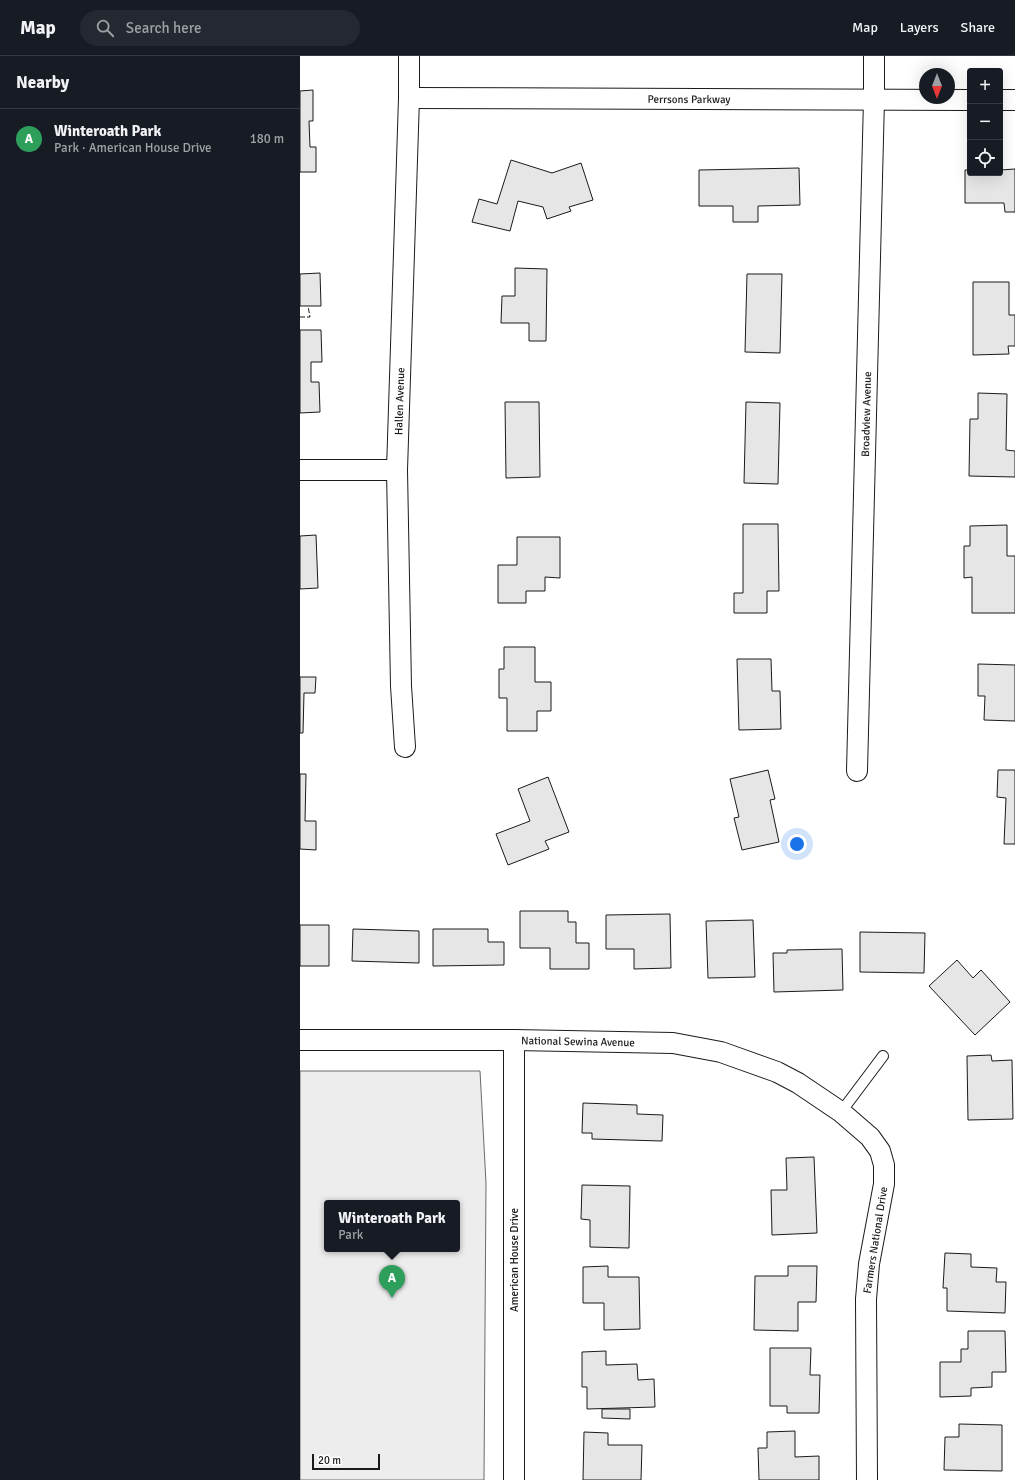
<!DOCTYPE html>
<meta charset="utf-8">
<style>
:root{--surface:#171b24;--page:#242831;--text:#f1f3f6;--muted:#9ea1a6;--line:#363941;--accent:#c62828}
body{margin:0;font-family:Signika,sans-serif;background:var(--page);color:var(--text)}
.controls{position:absolute;right:12px;top:12px;display:grid;overflow:hidden;border-radius:4px;box-shadow:0 4px 16px #0002}
.controls button{width:36px;height:36px;display:grid;place-items:center;padding:0;border:0;border-bottom:1px solid var(--line);background:var(--surface);color:var(--text);font:20px sans-serif}
.compass{position:absolute;left:619px;top:12px;width:36px;height:36px;border-radius:50%;background:var(--surface);box-shadow:0 4px 16px #0002;rotate:180deg}
.scale{position:absolute;left:12px;bottom:10px;width:68px;box-sizing:border-box;padding-left:4px;border:2px solid #1a1a1a;border-top:0;font-size:11px;line-height:14px;white-space:nowrap;color:#1a1a1a;-webkit-text-stroke:3px #fff;paint-order:stroke}
.you{position:absolute;left:497px;top:788px;width:14px;height:14px;margin:-10px;border:3px solid #fff;border-radius:50%;background:#1a73e8;box-shadow:0 0 0 6px #1a73e833}
.badge{display:grid;place-items:center;width:26px;height:26px;border-radius:50%;background:var(--accent);color:#fff;font-size:13px;font-weight:700}
.pin{position:absolute;translate:-50% -33px;filter:drop-shadow(0 1px 2px #0008)}
.pin::after{content:'';position:absolute;top:21px;width:14px;height:12px;background:inherit;clip-path:polygon(0 0,100% 0,50% 100%)}
.popup{position:absolute;left:24px;top:1144px;width:136px;height:52px;box-sizing:border-box;display:grid;place-content:center;border-radius:4px;background:var(--surface);filter:drop-shadow(0 1px 3px #0005);font-size:13px;white-space:nowrap;color:var(--muted)}
.popup b{font-size:15px;color:var(--text)}
.popup::after{content:'';position:absolute;left:50%;top:100%;margin-left:-8px;border:8px solid transparent;border-top-color:var(--surface)}
.list{margin:0;padding:0;list-style:none}
h2{display:flex;justify-content:space-between;align-items:center;height:52px;margin:0;padding:0 16px;font-size:17px}
h2 small{font-size:13px;font-weight:400;color:var(--muted)}
.list li{display:grid;grid-template-columns:26px 1fr auto;gap:12px;align-items:center;box-sizing:border-box;height:60px;padding:0 16px;border-top:1px solid var(--line)}
.list b{display:block;font-size:15px;white-space:nowrap}
.list p{margin:0;font-size:13px;white-space:nowrap;color:var(--muted)}
.list em{font-size:13px;font-style:normal;color:var(--muted)}
.icon{flex:none;width:22px;height:22px;fill:none;stroke:currentColor;stroke-width:2;stroke-linecap:round;stroke-linejoin:round}
.map{position:relative;flex:none;width:715px;height:1424px;overflow:hidden}
header{display:flex;align-items:center;gap:24px;box-sizing:border-box;height:56px;padding:0 20px;background:var(--surface);border-bottom:1px solid var(--line)}
header strong{font-size:19px}
nav{display:flex;gap:22px;margin-inline-start:auto;font-size:14px}
.search{width:280px;height:36px;background:var(--page);display:flex;align-items:center;gap:10px;box-sizing:border-box;padding:0 14px;border-radius:22px;color:var(--muted);font-size:15px}
main{display:flex}
aside{flex:1;background:var(--surface)}
.map>svg:first-child{display:block}
</style>
<header>
<strong>Map</strong>
<div class="search"><svg class="icon" aria-label="search" viewBox="0 0 24 24"><circle cx="10" cy="10" r="6"/><path d="M15 15l6 6"/></svg>Search here</div>
<nav><a>Map</a><a>Layers</a><a>Share</a></nav>
</header>
<main>
<aside>
<h2>Nearby<small></small></h2>
<ul class="list">
<li><span class="badge" style="background:#2e9e5b">A</span><div><b>Winteroath Park</b><p>Park · American House Drive</p></div><em>180 m</em></li>
</ul>
</aside>
<div class="map">
<svg width="715" height="1424" viewBox="0 0 715 1424">
<rect width="100%" height="100%" fill="#fff"/>
<path fill="#ededed" stroke="#6a6a6a" fill-rule="evenodd" d="M0,1015h180l6,112 -2,297h-184zM27,1147h130v46h-130z"/>
<path fill="#e6e6e6" stroke="#1a1a1a" d="M13,34v31h-4l1,26h6v25h-16v-81z
M211,104l41,13 29,-10 12,37 -24,7 2,4 -24,8 -4,-12 -25,-6 -8,30 -38,-9 7,-23 18,5z
M499,112l1,37 -42,1v16h-25v-16h-34v-36z
M715,113v43h-10l-1,-9h-39v-33h5v3h30v-3z
M215,212l32,1 -1,72h-17v-18h-28l1,-27h13z
M20,217l1,33h-21v-32z
M447,218h35l-2,79 -35,-1z
M673,226h36v33h6v31h-7l1,8 -36,1z
M0,274h21l1,32h-11v20h8l1,30 -20,1z
M678,337l29,1 -1,56 9,1v26l-46,-1 1,-57h8z
M205,346h34l1,75 -34,1z
M446,346l34,1 -2,81 -34,-1z
M443,468h35l1,67h-12v22h-33v-20h9z
M707,469v31h8v57h-43v-36l-8,1v-32h6v-20z
M16,479l2,53 -18,1v-53z
M217,481h43v41l-15,-1v14h-19v12h-28v-38h19z
M204,591h31v35h16v29h-14v20h-30v-33h-8v-29h5z
M437,603h34l1,32h8l1,38 -42,1z
M678,608l37,1v56l-31,-1 1,-24h-7z
M0,621h16l-1,16h-11l-1,40h-3z
M468,714l7,29 -5,1 9,42 -37,8 -8,-32 5,-1 -9,-38z
M698,714h17v74h-11l2,-46 -9,-1z
M0,718h6l-1,47h11v29l-16,-1z
M248,721l21,55 -24,9 4,8 -41,16 -12,-31 34,-13 -12,-32z
M220,855h48v11h8v21h13v26h-39v-21h-30z
M370,858l1,54 -37,1v-20h-28v-34z
M453,864l2,57 -47,1 -2,-57z
M0,869h29v41h-29z
M53,873l66,2v32l-67,-2z
M133,873h55v13h16v23l-71,1z
M560,876l65,1 -1,40 -64,-1z
M542,893l1,41 -69,2 -1,-39h14v-3z
M657,904l16,18 8,-8 29,32 -35,33 -46,-49z
M691,999l1,6 20,-1 1,59 -45,1 -1,-64z
M283,1047l54,2v9l26,1 -1,26 -70,-2v-6h-10z
M514,1101l3,76 -45,2 -1,-45h16l-1,-32z
M282,1129l48,1 -1,62 -39,-1v-27l-9,-1z
M645,1197l26,1v13l26,1 -1,14h10l-1,31 -58,-2v-23h-4z
M308,1210v11h31l1,52 -36,1v-27h-21v-36z
M488,1210h29l-1,36h-18v29l-44,-1 1,-54h33z
M668,1275h37l1,41h-14v15l-21,1v8l-31,1v-35h21v-13h7z
M470,1292h41l-1,27h10l-1,38h-32v-7h-17z
M306,1295v14l31,-1 1,16 16,-1 1,28 -68,2v-22h-5v-35z
M302,1353h28v10l-28,-1z
M659,1368l43,1v46l-58,-1 1,-33h14z
M495,1375v26l24,-1v24h-60l-1,-32h9v-16z
M284,1376l24,1v12h34l-1,35h-58z"/>
<g fill="none" stroke-linecap="round" stroke-linejoin="round">
<g stroke="#1a1a1a" stroke-width="12">
<path id="service" d="M541,1056l42,-56"/>
</g>
<g stroke="#1a1a1a" stroke-width="22">
<g id="minor">
<path id="s1" d="M109,42l561,2"/>
<path d="M700,44h15"/>
<path d="M0,414h97"/>
<path id="s2" d="M105,691l-4,-61 -4,-216 12,-372v-42"/>
<path id="s3" d="M557,715l17,-672v-43"/>
<path id="s4" d="M0,984h214l159,3 48,9 56,20 21,11 43,29 29,25 10,14 4,14v19l-15,80 -3,35 1,181"/>
<path d="M214,1424v-440"/>
</g>
</g>
<use href="#service" stroke="#fff" stroke-width="10"/>
<use href="#minor" stroke="#fff" stroke-width="20"/>
<path stroke="#1a1a1a" stroke-width="1" stroke-dasharray="5 2" stroke-linecap="butt" d="M0,261h10l-2,-11"/>
</g>
<g text-anchor="middle" stroke-width="3" stroke-linejoin="round" paint-order="stroke">
<g font-size="11" fill="#1a1a1a" stroke="#fff">
<text dy="4" stroke="none"><textPath href="#s1" startOffset="280">Perrsons Parkway</textPath></text>
<text dy="4" stroke="none"><textPath href="#s2" startOffset="346">Hallen Avenue</textPath></text>
<text dy="4" stroke="none"><textPath href="#s3" startOffset="357">Broadview Avenue</textPath></text>
<text dy="4" stroke="none"><textPath href="#s4" startOffset="278">National Sewina Avenue</textPath></text>
<text transform="translate(575 1184) rotate(-81)" y="4">Farmers National Drive</text>
<text transform="translate(214 1204) rotate(-90)" y="4">American House Drive</text>
</g>
</g>
</svg>
<div class="controls">
<button>+</button>
<button>−</button>
<button><svg class="icon" aria-label="locate" viewBox="0 0 24 24"><circle cx="12" cy="12" r="6"/><path d="M12 2v4M12 18v4M2 12h4M18 12h4"/></svg></button>
</div>
<svg class="compass" viewBox="-18 -18 36 36"><path d="M0-13l5 13h-10z" fill="#e53935"/><path d="M0 13l5-13h-10z" fill="#9ea1a6"/></svg>
<div class="scale">20 m</div>
<div class="you"></div>
<div class="pin badge" style="left:92px;top:1242px;background:#2e9e5b">A</div>
<div class="popup"><b>Winteroath Park</b>Park</div>
</div>
</main>
